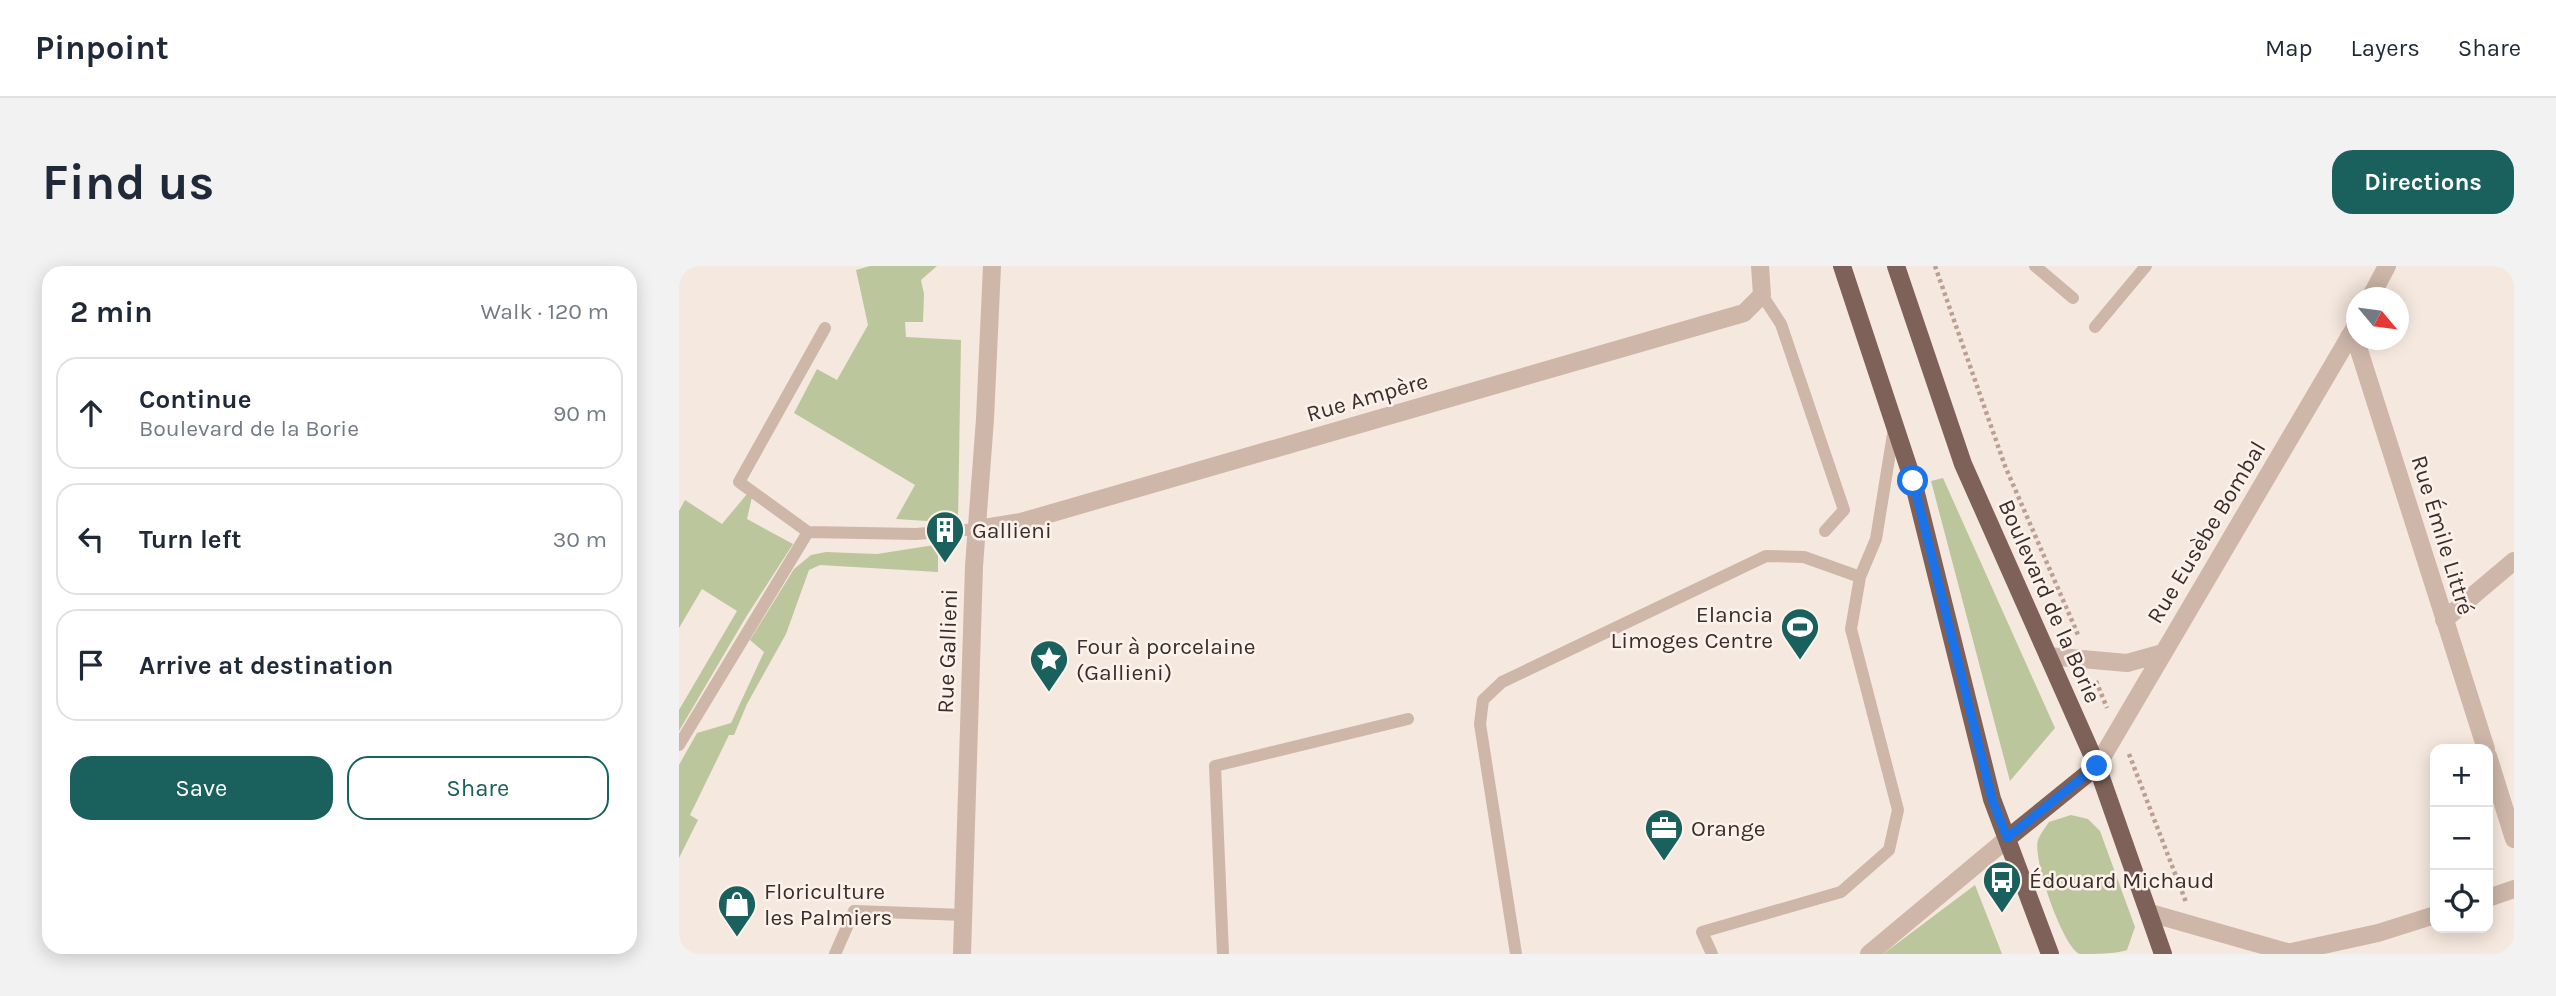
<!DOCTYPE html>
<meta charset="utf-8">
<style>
:root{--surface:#fff;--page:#f2f2f3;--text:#1f2937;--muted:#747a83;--line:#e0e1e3;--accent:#1a605d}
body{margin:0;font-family:Karla,sans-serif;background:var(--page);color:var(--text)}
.controls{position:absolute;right:21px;bottom:21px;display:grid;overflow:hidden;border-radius:14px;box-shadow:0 4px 18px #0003}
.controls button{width:63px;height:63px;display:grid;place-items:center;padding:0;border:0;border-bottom:2px solid var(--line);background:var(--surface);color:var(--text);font:35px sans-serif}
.compass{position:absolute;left:1667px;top:21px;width:63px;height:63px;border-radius:50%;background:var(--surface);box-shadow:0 4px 18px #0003;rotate:119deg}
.stop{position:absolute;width:21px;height:21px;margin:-16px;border:5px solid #1a73e8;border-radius:50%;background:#fff}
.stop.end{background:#1a73e8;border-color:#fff;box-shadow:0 2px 7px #0008}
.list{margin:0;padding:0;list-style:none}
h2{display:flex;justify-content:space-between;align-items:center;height:91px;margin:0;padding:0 28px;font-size:30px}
h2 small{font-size:23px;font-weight:400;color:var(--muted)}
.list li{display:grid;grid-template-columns:46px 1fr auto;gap:21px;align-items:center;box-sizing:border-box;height:112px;margin:0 14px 14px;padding:0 14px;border:2px solid var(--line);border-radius:21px}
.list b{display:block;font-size:26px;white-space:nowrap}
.list p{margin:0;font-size:23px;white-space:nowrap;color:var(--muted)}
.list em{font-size:23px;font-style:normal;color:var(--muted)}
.actions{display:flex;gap:14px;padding:21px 28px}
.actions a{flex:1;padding:16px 0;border:2px solid var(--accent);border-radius:21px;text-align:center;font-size:24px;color:var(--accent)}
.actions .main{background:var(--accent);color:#fff}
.icon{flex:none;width:38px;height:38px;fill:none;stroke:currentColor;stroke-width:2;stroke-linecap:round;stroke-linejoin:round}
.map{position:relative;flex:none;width:1835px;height:688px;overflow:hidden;border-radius:21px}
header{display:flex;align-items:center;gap:42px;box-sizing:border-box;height:98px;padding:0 35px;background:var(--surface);border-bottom:2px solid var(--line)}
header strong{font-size:33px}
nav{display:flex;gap:38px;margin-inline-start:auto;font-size:24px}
.intro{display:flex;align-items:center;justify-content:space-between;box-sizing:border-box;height:168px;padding:0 42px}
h1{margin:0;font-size:49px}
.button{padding:18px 32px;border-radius:21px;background:var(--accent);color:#fff;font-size:24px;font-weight:700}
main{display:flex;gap:42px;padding:0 42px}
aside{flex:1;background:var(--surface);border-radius:21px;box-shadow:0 4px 18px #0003}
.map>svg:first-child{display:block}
</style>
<header>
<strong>Pinpoint</strong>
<nav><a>Map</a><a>Layers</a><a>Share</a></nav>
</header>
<div class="intro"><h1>Find us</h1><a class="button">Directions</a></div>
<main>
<aside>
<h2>2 min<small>Walk · 120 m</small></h2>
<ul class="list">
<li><svg class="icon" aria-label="ahead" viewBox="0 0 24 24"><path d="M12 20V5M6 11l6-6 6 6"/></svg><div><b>Continue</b><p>Boulevard de la Borie</p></div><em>90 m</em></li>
<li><svg class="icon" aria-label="left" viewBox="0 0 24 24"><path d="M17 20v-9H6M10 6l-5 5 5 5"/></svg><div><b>Turn left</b></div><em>30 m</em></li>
<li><svg class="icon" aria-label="arrive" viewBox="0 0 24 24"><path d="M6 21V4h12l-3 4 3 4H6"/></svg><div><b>Arrive at destination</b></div></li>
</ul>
<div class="actions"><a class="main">Save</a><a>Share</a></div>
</aside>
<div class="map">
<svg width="1835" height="688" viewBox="0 0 1835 688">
<rect width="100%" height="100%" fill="#f5e8de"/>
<path fill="#bcc69c" d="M191,0h67l-16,14 3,14 -1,28h-18l1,15 55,3 -3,183 -62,-4 19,-34 -121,-72 23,-44 20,11 31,-55 -12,-55z
M1264,212l112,250 -45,53 -79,-300z
M68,228l5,3 -5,22 46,25 -47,73 -67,114v-21l58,-99 -35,-22 -23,39v-117l6,-11 37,24z
M268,277l1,13h-10v16l-118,-7 -11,5 -23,64 -39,70 -13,31h-5l-39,80 8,5 -19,38v-93l18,-32 34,-10 33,-71 -14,-12 44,-71 17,-14 15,-3 51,2z
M1392,549l17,4 12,12 35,96 -8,23c-10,4 -36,4 -47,4 -17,-6 -48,-96 -42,-114 2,-6 7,-12 11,-18z
M1296,619l27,69h-119z"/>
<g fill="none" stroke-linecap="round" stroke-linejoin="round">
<path stroke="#ba9f92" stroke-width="4.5" stroke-dasharray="3.5 3.5" stroke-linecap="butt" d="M1256,0l70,200 74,171
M1417,415l11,27
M1450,488l57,148"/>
<path stroke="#ceb6a9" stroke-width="12" d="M1356,0l38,32
M1083,29l19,29 63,186 -19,21
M1416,61l51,-61
M146,62l-86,154 69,50 108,2 62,-5
M0,479l129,-213
M156,688l19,-43 110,4
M544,688l-8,-188 193,-47
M837,688l-36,-230 3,-24 19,-18 264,-126 38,1 56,20
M1033,688l-10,-22 139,-40 48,-42 9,-40 -47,-181 9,-52 16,-38 18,-111"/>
<path stroke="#ceb6a9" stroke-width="18" d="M1670,71l9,10 128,402
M299,263l43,-7 723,-209 18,-18 -2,-29
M1765,354l70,-59
M1809,490l26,83
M283,688l12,-388 11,-147 7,-153
M1190,688l139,-116"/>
<path stroke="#ceb6a9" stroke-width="18" d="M1691,32l17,-32
M1369,390l79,7 36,-10
M1418,500l260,-442
M1809,632l26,-9
M1471,647l137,39
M1603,688l96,-21 57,-18"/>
<path stroke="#7e6159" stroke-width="18" d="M1163,0l71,215 79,318 58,155
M1217,0l67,198 134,302 66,188
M1329,572l89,-72"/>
</g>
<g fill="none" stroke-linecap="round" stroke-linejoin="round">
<path stroke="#1a73e8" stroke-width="9" d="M1234,215l79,318 15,39 90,-72"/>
</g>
<defs>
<g id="building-pin" transform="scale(2.0125)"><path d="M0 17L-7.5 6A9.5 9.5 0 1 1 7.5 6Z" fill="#1a605d" stroke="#fcf2eb"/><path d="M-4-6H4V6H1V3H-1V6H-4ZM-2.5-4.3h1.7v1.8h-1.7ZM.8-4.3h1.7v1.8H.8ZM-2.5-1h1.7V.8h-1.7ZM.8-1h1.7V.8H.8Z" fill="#fff"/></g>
<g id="stadium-pin" transform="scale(2.0125)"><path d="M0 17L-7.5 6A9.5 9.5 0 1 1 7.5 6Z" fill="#1a605d" stroke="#fcf2eb"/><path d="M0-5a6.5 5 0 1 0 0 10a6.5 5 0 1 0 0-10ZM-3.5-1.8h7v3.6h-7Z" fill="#fff"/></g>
<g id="sight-pin" transform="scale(2.0125)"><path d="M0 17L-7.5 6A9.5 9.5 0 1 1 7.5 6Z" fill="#1a605d" stroke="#fcf2eb"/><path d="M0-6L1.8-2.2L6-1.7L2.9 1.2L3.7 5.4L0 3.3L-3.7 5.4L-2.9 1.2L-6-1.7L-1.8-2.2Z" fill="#fff"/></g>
<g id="office-pin" transform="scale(2.0125)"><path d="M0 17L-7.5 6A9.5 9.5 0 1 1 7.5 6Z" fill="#1a605d" stroke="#fcf2eb"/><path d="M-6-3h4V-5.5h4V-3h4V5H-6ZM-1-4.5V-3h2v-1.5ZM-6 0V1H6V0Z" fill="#fff"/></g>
<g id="bus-pin" transform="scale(2.0125)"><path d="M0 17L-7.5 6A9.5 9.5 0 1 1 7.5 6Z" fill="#1a605d" stroke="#fcf2eb"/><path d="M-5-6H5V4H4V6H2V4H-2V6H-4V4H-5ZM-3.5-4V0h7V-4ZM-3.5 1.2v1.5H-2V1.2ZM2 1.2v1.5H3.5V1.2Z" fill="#fff"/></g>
<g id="shop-pin" transform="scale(2.0125)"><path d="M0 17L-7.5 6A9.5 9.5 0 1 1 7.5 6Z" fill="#1a605d" stroke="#fcf2eb"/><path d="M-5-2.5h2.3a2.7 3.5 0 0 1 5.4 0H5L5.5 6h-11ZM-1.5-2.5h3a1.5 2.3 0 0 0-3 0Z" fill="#fff"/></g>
</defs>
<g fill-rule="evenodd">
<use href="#building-pin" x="266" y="264"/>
<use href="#stadium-pin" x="1121" y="361"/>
<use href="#sight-pin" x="370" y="393"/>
<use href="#office-pin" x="985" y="562"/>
<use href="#bus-pin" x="1323" y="614"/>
<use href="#shop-pin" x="58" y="638"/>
</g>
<g text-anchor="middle" stroke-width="5" stroke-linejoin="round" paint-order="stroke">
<g font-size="23" fill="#3b2d29" stroke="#fcf2eb">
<text transform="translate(688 131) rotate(-16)" y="8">Rue Ampère</text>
<text transform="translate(1527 266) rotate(-59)" y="8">Rue Eusèbe Bombal</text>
<text transform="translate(1764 269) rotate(73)" y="8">Rue Émile Littré</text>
<text transform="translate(1371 335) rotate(66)" y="8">Boulevard de la Borie</text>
<text transform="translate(268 385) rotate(-88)" y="8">Rue Gallieni</text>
</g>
<g font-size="23" fill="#3b2d29" stroke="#fcf2eb" text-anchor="start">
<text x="293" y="272">Gallieni</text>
<text x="1094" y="356" text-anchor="end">Elancia<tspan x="1094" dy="26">Limoges Centre</tspan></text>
<text x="397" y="388">Four à porcelaine<tspan x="397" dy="26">(Gallieni)</tspan></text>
<text x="1012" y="570">Orange</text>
<text x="1350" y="622">Édouard Michaud</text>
<text x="85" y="633">Floriculture<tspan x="85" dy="26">les Palmiers</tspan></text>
</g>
</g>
</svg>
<div class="controls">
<button>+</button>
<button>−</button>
<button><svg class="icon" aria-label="locate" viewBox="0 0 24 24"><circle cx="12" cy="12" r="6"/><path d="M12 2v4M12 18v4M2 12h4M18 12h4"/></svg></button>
</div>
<svg class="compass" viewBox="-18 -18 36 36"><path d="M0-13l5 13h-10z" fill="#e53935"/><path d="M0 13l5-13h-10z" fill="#747a83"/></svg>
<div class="stop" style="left:1234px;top:215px"></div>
<div class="stop end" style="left:1418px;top:500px"></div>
</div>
</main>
